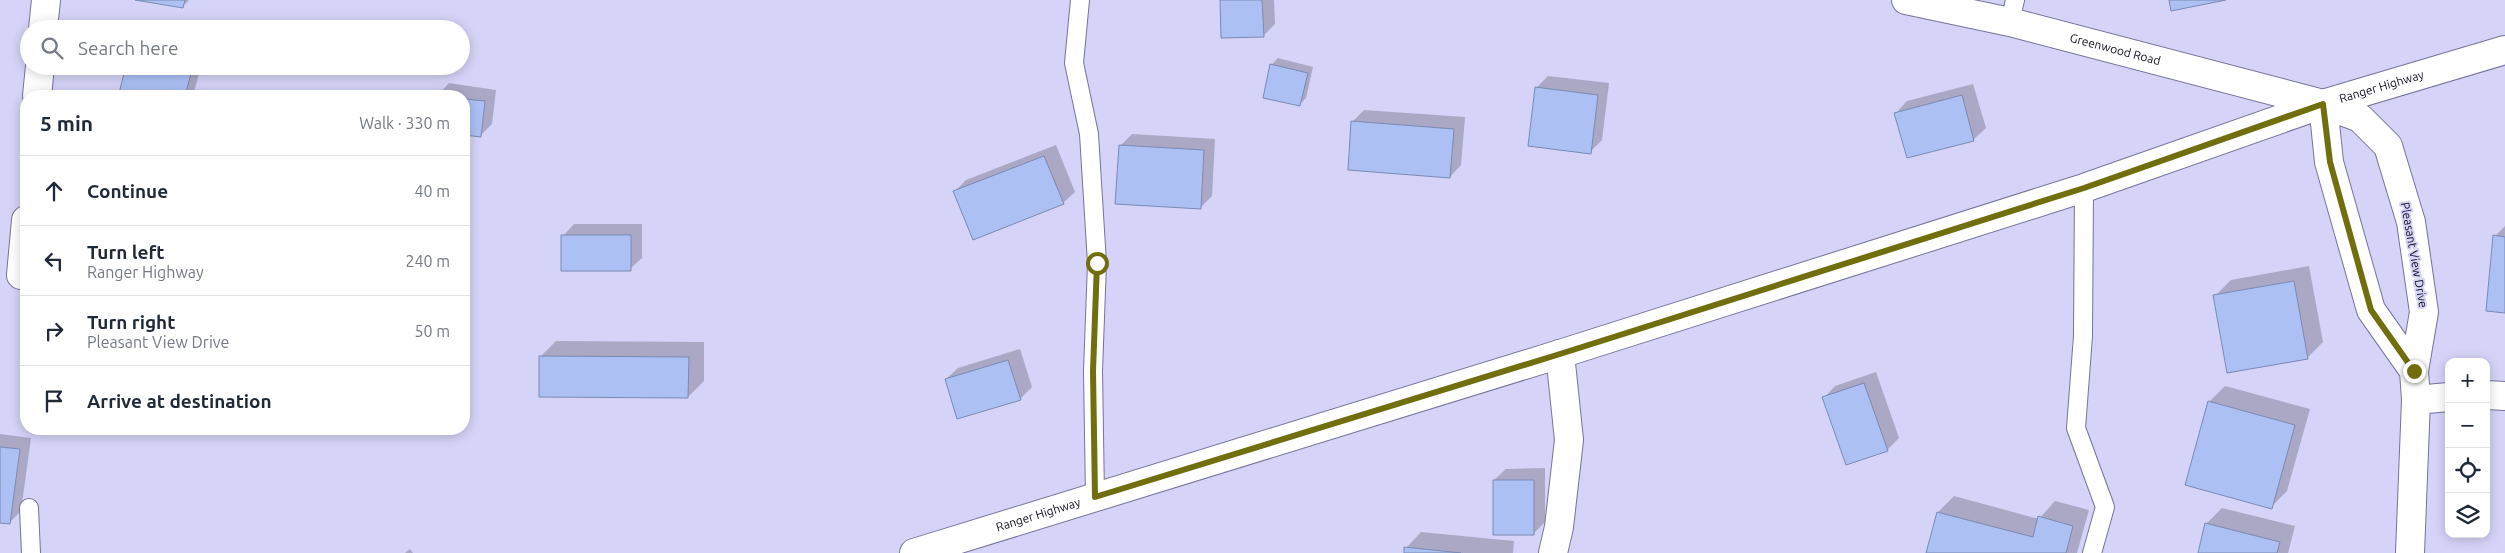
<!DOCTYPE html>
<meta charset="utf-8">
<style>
:root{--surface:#fff;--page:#f6f6f7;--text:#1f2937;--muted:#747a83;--line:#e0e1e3}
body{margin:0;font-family:Ubuntu,sans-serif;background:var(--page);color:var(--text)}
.controls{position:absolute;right:15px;bottom:15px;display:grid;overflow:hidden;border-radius:10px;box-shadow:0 2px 12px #0003}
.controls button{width:45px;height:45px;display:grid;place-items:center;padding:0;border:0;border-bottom:1px solid var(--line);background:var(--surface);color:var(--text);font:25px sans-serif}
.stop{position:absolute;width:15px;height:15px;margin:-11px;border:4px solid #716e0e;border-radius:50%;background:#fff}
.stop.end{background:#716e0e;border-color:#fff;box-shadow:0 1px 5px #0008}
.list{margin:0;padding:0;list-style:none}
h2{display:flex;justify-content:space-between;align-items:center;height:65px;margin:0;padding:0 20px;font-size:21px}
h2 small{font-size:16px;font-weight:400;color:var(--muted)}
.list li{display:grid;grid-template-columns:32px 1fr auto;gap:15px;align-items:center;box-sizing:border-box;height:70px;padding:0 20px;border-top:1px solid var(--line)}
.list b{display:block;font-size:19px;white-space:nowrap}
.list p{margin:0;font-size:16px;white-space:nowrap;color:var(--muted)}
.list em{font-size:16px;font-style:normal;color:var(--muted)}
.icon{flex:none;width:28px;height:28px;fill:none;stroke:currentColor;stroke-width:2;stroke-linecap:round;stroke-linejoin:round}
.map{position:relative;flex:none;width:2505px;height:553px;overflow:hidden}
.search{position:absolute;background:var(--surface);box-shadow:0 2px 12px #0003;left:20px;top:20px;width:450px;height:55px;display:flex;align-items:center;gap:12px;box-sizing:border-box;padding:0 18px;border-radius:28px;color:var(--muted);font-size:19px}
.panel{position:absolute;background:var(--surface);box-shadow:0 2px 12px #0003;left:20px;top:90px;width:450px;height:345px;border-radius:20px}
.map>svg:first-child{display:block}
</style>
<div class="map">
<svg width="2505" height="553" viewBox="0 0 2505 553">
<rect width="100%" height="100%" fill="#d5d3f7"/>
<path fill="#0003" d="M140,0h49l-6,6z
M1222,0h52l1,24 -12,12z
M147,20l35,9h-43z
M1278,58l35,9 -7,31 -6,6 -28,-40z
M127,66h74l-8,30h-56l-17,-4z
M1548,76l61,7 -7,57 -12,12 -54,-64z
M449,83l47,7 -4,34 -12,12 -16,-2v-38h-27z
M1973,84l13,44 -12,11 -66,18 -12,-44 11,-12z
M1364,110l101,7 -4,48 -11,12 -98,-55z
M1132,134l83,5 -3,57 -12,12 -80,-62z
M1056,145l19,47 -12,11 -108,-12 11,-11z
M574,224h68v34l-12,11 -67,-33z
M2505,226v85l-10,-75z
M2309,266l14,76 -16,16 -92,-62 16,-16z
M556,341l148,1v39l-16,16 -148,-40z
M1020,349l12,38 -12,12 -74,-20 12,-11z
M1876,372l23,66 -12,12 -63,-52 11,-12z
M2225,386l85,23 -23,82 -16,16 -62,-105z
M0,434l31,4 -10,73 -12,12 -9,-2z
M1545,468v54l-12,12 -39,-54 12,-11z
M1954,496l85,23 16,-18 34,9 -12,43h-150l11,-41z
M2222,508l73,18 -7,27h-89l7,-29z
M1421,532l93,9 -1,12h-108l1,-5z
M410,549l3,4h-8z"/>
<path fill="#acc0f4" stroke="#7a8ab2" d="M135,0h50l-2,8z
M1220,0h42l2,37 -43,1z
M2169,0h57l-55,11z
M1270,64l38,9 -8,33 -37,-8z
M126,66h67l-8,30h-53l-13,-3z
M1535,87l63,8 -7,59 -63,-8z
M1962,95l12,46 -67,17 -13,-45z
M464,99l21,2 -4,36 -17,-2z
M1351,121l103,8 -4,49 -102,-8z
M1119,145l85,5 -3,59 -86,-5z
M1044,156l20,48 -91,36 -20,-49z
M561,235h70v36h-70z
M2493,235l12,2v76l-19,-2z
M2294,281l14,78 -81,14 -14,-78z
M539,356l150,1 -1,41 -149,-1z
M1008,360l13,40 -64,19 -12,-40z
M1864,383l24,68 -42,14 -24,-68z
M2208,401l87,24 -23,84 -87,-24z
M0,447l20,2 -10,75 -10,-1z
M1493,480h41v55h-41z
M1937,512l96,25 5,-21 35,10 -7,27h-140z
M2205,523l75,19 -3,11h-79z
M1404,547l57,6h-57z"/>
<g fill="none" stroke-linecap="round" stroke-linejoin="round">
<g stroke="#76739c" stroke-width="20">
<path id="service" d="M1080,0l-6,63 15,71 8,129 -4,108 2,126
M2010,22l5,-22
M2084,188l-1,148 -7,92 29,79 -13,46
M29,508l2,45"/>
</g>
<g stroke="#76739c" stroke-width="30">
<path id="minor" d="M43,29l3,-29
M37,96l3,-30
M21,275l5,-55
M2486,395l19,1
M2416,400l33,-3
M1553,553l6,-26 10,-87 -9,-86
M2410,553l6,-153 -2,-29 10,-59 -13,-90 -23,-76 -28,-28 -37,-14 6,58 42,148 43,61"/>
</g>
<g stroke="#76739c" stroke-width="30">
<g id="tertiary">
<path id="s1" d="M1906,0l104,22 313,82"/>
</g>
</g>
<g stroke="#76739c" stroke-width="30">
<g id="secondary">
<path id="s2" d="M914,553l646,-199 524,-166 239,-84 182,-54"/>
</g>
</g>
<use href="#service" stroke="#fff" stroke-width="18"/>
<use href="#minor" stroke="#fff" stroke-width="28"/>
<use href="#tertiary" stroke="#fff" stroke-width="28"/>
<use href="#secondary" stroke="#fff" stroke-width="28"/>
</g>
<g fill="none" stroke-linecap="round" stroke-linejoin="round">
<path stroke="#716e0e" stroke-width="6" d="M1097,263l-4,108 2,126 465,-143 524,-166 239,-84 7,58 41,148 43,61"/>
</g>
<g text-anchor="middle" stroke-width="4" stroke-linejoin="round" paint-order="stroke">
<g font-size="12" fill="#100e1e" stroke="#d5d3f7">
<text dy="4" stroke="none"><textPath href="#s1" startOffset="215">Greenwood Road</textPath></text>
<text dy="4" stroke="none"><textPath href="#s2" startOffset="1540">Ranger Highway</textPath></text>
<text transform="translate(2414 255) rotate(80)" y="4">Pleasant View Drive</text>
<text dy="4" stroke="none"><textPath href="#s2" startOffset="130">Ranger Highway</textPath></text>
</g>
</g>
</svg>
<div class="controls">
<button>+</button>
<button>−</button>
<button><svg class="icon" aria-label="locate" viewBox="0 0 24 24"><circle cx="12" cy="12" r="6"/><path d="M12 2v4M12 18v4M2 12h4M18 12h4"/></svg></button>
<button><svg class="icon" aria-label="layers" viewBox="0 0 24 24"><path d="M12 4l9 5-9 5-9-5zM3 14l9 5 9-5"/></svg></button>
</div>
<div class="stop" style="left:1097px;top:263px"></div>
<div class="stop end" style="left:2414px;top:371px"></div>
<div class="search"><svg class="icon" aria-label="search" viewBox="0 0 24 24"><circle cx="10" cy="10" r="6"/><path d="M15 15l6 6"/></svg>Search here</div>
<section class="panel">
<h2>5 min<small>Walk · 330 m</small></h2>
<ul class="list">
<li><svg class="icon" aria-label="ahead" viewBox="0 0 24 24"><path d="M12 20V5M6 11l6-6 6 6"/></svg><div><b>Continue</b></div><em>40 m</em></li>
<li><svg class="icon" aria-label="left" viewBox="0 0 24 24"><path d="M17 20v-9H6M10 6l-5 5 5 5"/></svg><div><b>Turn left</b><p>Ranger Highway</p></div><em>240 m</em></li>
<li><svg class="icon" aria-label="right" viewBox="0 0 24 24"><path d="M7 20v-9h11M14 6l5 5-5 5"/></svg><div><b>Turn right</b><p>Pleasant View Drive</p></div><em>50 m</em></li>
<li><svg class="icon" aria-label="arrive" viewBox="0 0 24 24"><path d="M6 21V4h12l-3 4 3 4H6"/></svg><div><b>Arrive at destination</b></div></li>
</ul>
</section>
</div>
